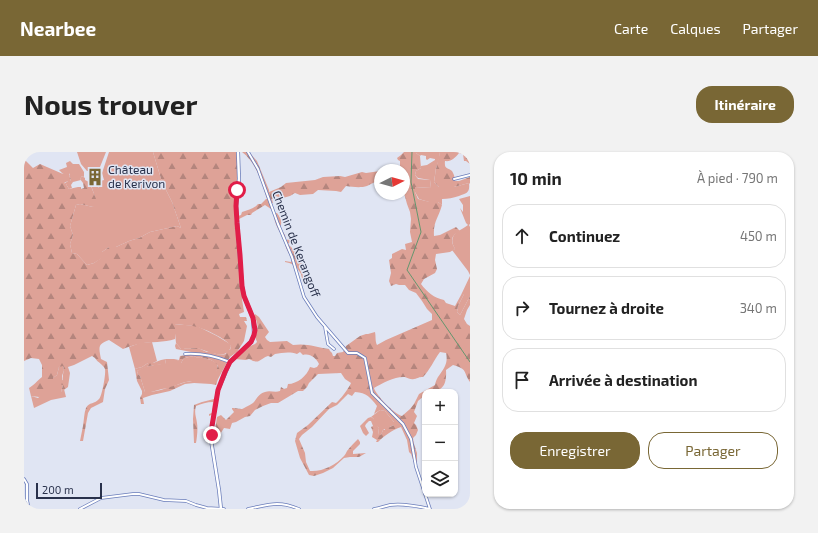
<!DOCTYPE html>
<html lang="fr">
<meta charset="utf-8">
<style>
:root{--surface:#fff;--page:#f2f2f2;--text:#222;--muted:#767676;--line:#e0e0e0;--accent:#796735}
body{margin:0;font-family:"Exo 2",sans-serif;background:var(--page);color:var(--text)}
.controls{position:absolute;right:12px;bottom:12px;display:grid;overflow:hidden;border-radius:8px;box-shadow:0 1px 3px #0004}
.controls button{width:36px;height:36px;display:grid;place-items:center;padding:0;border:0;border-bottom:1px solid var(--line);background:var(--surface);color:var(--text);font:20px sans-serif}
.compass{position:absolute;left:350px;top:12px;width:36px;height:36px;border-radius:50%;background:var(--surface);box-shadow:0 1px 3px #0004;rotate:84deg}
.scale{position:absolute;left:12px;bottom:10px;width:66px;box-sizing:border-box;padding-left:4px;border:2px solid #29314b;border-top:0;font-size:11px;line-height:14px;white-space:nowrap;color:#29314b;-webkit-text-stroke:3px #e0e5f3;paint-order:stroke}
.stop{position:absolute;width:12px;height:12px;margin:-9px;border:3px solid #e11d48;border-radius:50%;background:#fff}
.stop.end{background:#e11d48;border-color:#fff;box-shadow:0 1px 4px #0008}
.list{margin:0;padding:0;list-style:none}
h2{display:flex;justify-content:space-between;align-items:center;height:52px;margin:0;padding:0 16px;font-size:17px}
h2 small{font-size:13px;font-weight:400;color:var(--muted)}
.list li{display:grid;grid-template-columns:26px 1fr auto;gap:12px;align-items:center;box-sizing:border-box;height:64px;margin:0 8px 8px;padding:0 8px;border:1px solid var(--line);border-radius:16px}
.list b{display:block;font-size:15px;white-space:nowrap}
.list em{font-size:13px;font-style:normal;color:var(--muted)}
.actions{display:flex;gap:8px;padding:12px 16px}
.actions a{flex:1;padding:9px 0;border:1px solid var(--accent);border-radius:16px;text-align:center;font-size:14px;color:var(--accent)}
.actions .main{background:var(--accent);color:#fff}
.icon{flex:none;width:22px;height:22px;fill:none;stroke:currentColor;stroke-width:2;stroke-linecap:round;stroke-linejoin:round}
.map{position:relative;flex:none;width:446px;height:357px;overflow:hidden;border-radius:16px}
header{display:flex;align-items:center;gap:24px;box-sizing:border-box;height:56px;padding:0 20px;background:var(--accent);color:#fff}
header strong{font-size:19px}
nav{display:flex;gap:22px;margin-inline-start:auto;font-size:14px}
.intro{display:flex;align-items:center;justify-content:space-between;box-sizing:border-box;height:96px;padding:0 24px}
h1{margin:0;font-size:28px}
.button{padding:10px 18px;border-radius:16px;background:var(--accent);color:#fff;font-size:14px;font-weight:700}
main{display:flex;gap:24px;padding:0 24px}
aside{flex:1;background:var(--surface);border-radius:16px;box-shadow:0 1px 3px #0004}
.map>svg:first-child{display:block}
</style>
<header>
<strong>Nearbee</strong>
<nav><a>Carte</a><a>Calques</a><a>Partager</a></nav>
</header>
<div class="intro"><h1>Nous trouver</h1><a class="button">Itinéraire</a></div>
<main>
<div class="map">
<svg width="446" height="357" viewBox="0 0 446 357">
<defs>
<pattern id="forest-firs" width="22" height="20" patternUnits="userSpaceOnUse"><rect width="22" height="20" fill="#dea297"/><path d="M5 1l3.5 6h-7zM16 11l3.5 6h-7z" fill="#b4857d"/></pattern>
</defs>
<rect width="100%" height="100%" fill="#e0e5f3"/>
<path fill="#dea297" d="M53,0h29l-6,15 -12,4h-1l-6,-7z
M85,0h44l9,30 10,20 9,26 -4,-2 -27,6 -11,6 -10,3 -13,6h-7l-7,5v6l-8,5 -7,2 -10,-11 -5,-1 -2,-9 3,-9 -3,-9 6,-21 4,-1 13,3 2,-10 -4,-12v-1l5,-2 2,5 1,1 -2,-6 7,-2 -2,-7z
M392,0h24l-1,7 -3,9 -2,14 5,5h15l15,-4c1,10 -2,10 -10,13 -6,2 -11,3 -17,3v6l-4,-3h-9l-10,-3 -4,-7v-5l16,1 -1,-8 -12,-2 -3,-3 1,-4 5,-3v-2l6,-1 8,-5v-1l-5,-1 -3,2 -1,-1v-3l-5,-1 -1,1 -4,-3z
M46,9l3,3h6l5,8v5l-2,-1 -2,3 1,1 -8,2 -2,3 1,3 -3,1 -3,-5h-2l4,-3h2l1,-2 -2,-3 1,-2 -4,-4 -3,4 -4,-4 8,-3 -1,-4z
M446,44v28l-1,1 1,2v48l-2,-4 -16,-21 3,-1c-8,-14 3,-17 13,-24l-2,-2 -6,-15 3,4v-7l-4,-6z
M446,124v20l-10,19 -3,-3 1,-6 6,-12 -3,1z
M150,172l23,2 20,10 13,8 1,2c-4,15 -21,6 -31,3 -2,-1 -16,0 -19,0l-5,-6z
M128,190l5,19 -4,2h-5l-6,4 -4,1 -3,1 -6,-22 11,-4z
M170,204l4,2 2,-1 11,3 7,4c-2,8 -1,13 -2,21l-5,-1v-2l-21,-1 -8,2 -13,5 -7,1 -11,3h-6l-5,-16 -2,-2 -1,-3c8,-5 19,-7 28,-7l1,-5h8l5,1 -2,1 4,2 3,-5z
M39,213l1,5 -2,6 1,9 -2,7 3,-3 2,8 -15,3 -17,8 -3,-12 7,2 14,-14 1,-6 4,-3 2,-8z
M356,258l5,1 9,11v3l-11,5 -2,5h-3l1,-7 -3,-3 -3,-7 -2,-1z"/>
<path fill="url(#forest-firs)" fill-rule="evenodd" d="M129,0h84l1,26 -3,23 -1,14 6,54 2,30 2,13 -5,2 1,3h6l1,4h-3l3,5 -3,15 -7,11 -7,5 -12,22 -2,6 -2,-2 2,-4 -1,-4 3,-10 -7,-5 -11,-3 -2,1 -4,-2 -10,2 -3,5 -3,1 -2,-3 3,-1 1,-4 7,-1 4,-3 -15,-3 -1,-3 1,-3 5,6 17,-1 9,4 4,-1c3,4 10,4 15,3l1,-6 3,2 1,-4c-6,-8 -24,-16 -34,-19 -7,-2 -15,-2 -22,-3v15c-11,4 -24,2 -36,5 -6,1 -11,3 -16,5l-14,-9c-12,4 -10,8 -8,19l6,3 2,18 -4,9 -2,13 -12,6 -3,5 -5,28h-3c1,-5 2,-10 3,-15 1,-6 1,-13 3,-18 3,-6 9,-4 13,-9 3,-3 7,-25 6,-30 -2,-5 -7,-6 -10,-11l-3,-2 -18,9 -6,2 2,6 -2,14 -7,5 2,-7 -4,-1 1,-3 3,-1c-1,-6 2,-10 0,-14l-4,1 -2,8 -4,3v12c-8,7 -11,8 -22,6l-2,-8c4,-2 9,-8 13,-11v-12l-3,-6 -8,-1 -7,3v-202l9,9 7,-4 23,10 1,-4h2l2,-2 3,1 -2,7 2,3 -1,2h-2l-4,2 2,1 3,5 9,-2h3v2l3,-1 -1,-5 -3,-4 2,-3 3,2v2l6,3v3l5,13v6l-3,2 -13,-3 -4,1 -6,21 3,9 -3,9 2,9 5,1 10,11 7,-2 7,-5 1,-6 7,-5h7l13,-6 10,-3 11,-6 27,-6 4,2 -9,-26 -10,-20z
M218,0h7l8,9 12,29v2l12,-5 5,-4 29,-3 8,-3 17,-1 5,1 17,-5 4,1 14,-2v9c-5,1 -8,4 -13,6 -6,2 -14,1 -21,0l-5,6 -5,-1 -18,-1 -5,4 -13,1 -5,-2 -5,3 -11,3 -2,-3 -5,3 1,4h-2v6l-6,-4 -13,8 -1,2h-4l-8,4 -1,-3 3,-1 1,-3c6,-2 12,-3 16,-8h3l5,-5h1c-5,-16 -11,-37 -25,-47z
M380,0h12v1l4,3 1,12 -5,3 -1,4 3,4 12,1 1,8 -16,-1v5l3,7 12,3h8l4,3c-3,12 -9,16 -8,31l6,-1 16,-8 4,4c-9,5 -10,9 -5,18l-5,3 -14,2 -1,6 2,9 -2,4 -11,6 -3,5c6,8 13,14 23,16l2,3 9,3 6,-11 4,-3 -7,14 -1,6 3,3 10,-19v9l-3,5 -3,9 3,5 3,2v56c-7,-10 -2,-13 -17,-17l-7,5c1,16 -4,22 -21,22v3l-7,6 -4,11 3,4 -3,7 2,2 2,5 -2,5 -3,3 1,6 3,9v11l-2,1 -4,-11 -2,-2 -2,-12 -6,-13c-9,3 -17,9 -23,15h-2l1,-2 -5,-3 1,-5 -2,-5 2,-1 -2,-5h-2l-3,3 -1,2 4,7 -3,3 -3,-3 -3,-7 8,-8 3,-1c5,2 5,8 8,11l-1,7h3l2,-5h2v-2l3,-2 2,1 4,-2v-3c-3,-4 -6,-7 -9,-11l-5,-1 -6,4 3,-8c-7,-9 -10,-13 -22,-14l-3,4 -4,-2 -11,11 -8,4 -17,18 -10,8 -3,4 6,14 1,9 4,9c12,1 26,-6 34,-15 1,-1 2,-3 3,-5 3,-4 7,-8 11,-12l2,3v2l-7,7v3l13,-1 -7,4h-9l-6,1 -11,10 -10,5 -9,3 -5,-1 -9,-17 -5,-17 2,-8 11,-8 24,-23 4,1c4,-3 13,-15 15,-20l-6,-4 -4,-6 -23,1 -9,9 -2,4 -4,4h-5l-20,12h-7l-8,3 -8,4 -5,6 -5,1 -9,5 -4,1 -2,6 -6,-1 -5,8 -4,3c-1,-8 1,-14 2,-22l4,-2 5,5 8,-8 -2,-3v-1c3,0 8,1 10,1 1,0 11,-6 11,-6 4,-4 5,-9 12,-11 5,-2 10,1 15,-1l1,-4 3,2 3,-1 1,-4c9,0 19,-8 22,-17l4,1 3,-1 2,-3c-3,-6 -9,-11 -16,-9l-3,-3 -3,2c-8,-3 -15,-1 -22,0l-4,3 -3,-1c-9,3 -8,9 -19,3l-3,1 -11,-1 12,-10 1,-2 7,-3 2,-2 -2,-5c3,-7 4,-14 -1,-21l1,-2 4,3 10,15 -4,5 2,3 3,2 17,-1 6,4c14,-2 23,2 36,4l1,2 2,2 1,3h2l2,-3 6,-1 3,-6 14,-10 6,-2h2l7,-2c1,5 0,9 2,13l9,-5 46,-20v-6l-5,-5 -5,-8 -6,-8 -7,-3 -4,-5h-6l-3,-1 -5,2 -2,-5 2,-8 -2,-13 3,-2v-4l10,-5 4,1 -1,-6 7,-2 -2,-10 1,-13 -1,-7 -3,-8 -3,-11v-23h-18l14,-2v-7l-2,-1 -1,-2 4,-3zM416,200l6,1c1,4 1,9 -1,13 -3,7 -9,11 -10,19l-16,9 -5,10 -4,5 -8,7c-8,-2 -26,-21 -28,-28 8,-5 22,-12 31,-11 3,1 6,3 9,2 5,-1 4,-2 9,-2 7,-7 11,-17 17,-25z
M416,0h30v12l-4,-3h-2l-1,-7 -4,-1c-4,5 -8,9 -14,8 -1,9 3,6 7,10 2,3 3,7 3,10h4l11,-4v7l-1,-1 -15,4h-15l-5,-5c1,-5 1,-9 2,-13 1,-6 3,-11 4,-17z
M252,61h1c3,4 6,9 3,14l5,8 1,5 4,-1 2,1 -4,4 6,6 2,4v3l1,3 3,1 2,3 2,15 -1,1c-2,-3 -1,-6 -4,-9 -3,-6 -8,-8 -14,-9v-1l6,1 1,-2c-2,-5 -4,-8 -6,-12 -1,-5 -2,-9 -5,-13v-1c-3,-5 -7,-12 -7,-19h1z
M142,207l-1,5 -16,2 -12,5 1,3 2,2 5,16c11,1 27,-6 38,-9 8,-3 17,-2 26,-2l2,1v2l-17,-1 -9,1 -15,7 -18,4 -9,3 1,6h-3l-1,-6 2,-4v-3l-5,-10 -2,-12 3,-1 4,-1 6,-4h5l8,-3z
M190,247l1,1 -1,2 1,2 -2,3v7l-4,2v-2l3,-1 1,-11c-6,0 -12,2 -17,4 -2,7 0,10 1,17 1,6 0,14 -1,20h-2l-1,-24 1,-14 8,-3z"/>
<g fill="none" stroke-linecap="round" stroke-linejoin="round">
<path stroke="#63966e" stroke-width="1" d="M388,0l-1,30 10,50 -14,38 63,92"/>
<g stroke="#6a7dba" stroke-width="3.5">
<path id="street" d="M224,0l10,17 20,55 14,33 12,40 13,20 31,36h9l8,5 7,35 31,31 8,15 5,28 9,27
M430,27l16,-4
M301,175l3,17 6,5
M161,202c15,-1 30,2 45,8
M0,327l3,5v16
M401,342l5,15
M0,349l3,-1 2,9
M56,357l21,-11 32,-4h6l25,6 22,1 10,4 11,3 17,1
M224,357c20,-4 30,-9 51,0
M350,357c6,-1 11,-3 16,-4 13,-2 27,1 40,4"/>
</g>
<g stroke="#6a7dba" stroke-width="4">
<path id="secondary" d="M197,357l-2,-19 -8,-50 1,-14 6,-36 12,-28 21,-20 3,-7 -1,-17 -9,-22 -2,-10 -6,-80 3,-27 -1,-27"/>
</g>
<use href="#street" stroke="#fff" stroke-width="2"/>
<use href="#secondary" stroke="#fff" stroke-width="2.5"/>
</g>
<g fill="none" stroke-linecap="round" stroke-linejoin="round">
<path stroke="#e11d48" stroke-width="5" d="M188,283v-9l6,-36 7,-18 5,-10 21,-20 3,-7 1,-5 -2,-12 -9,-22 -2,-10 -2,-31 -3,-32 -1,-17 1,-16"/>
</g>
<defs>
<g id="building-bare" transform="scale(1.38)"><path d="M-4-6H4V6H1V3H-1V6H-4ZM-2.5-4.3h1.7v1.8h-1.7ZM.8-4.3h1.7v1.8H.8ZM-2.5-1h1.7V.8h-1.7ZM.8-1h1.7V.8H.8Z" fill="#796735" stroke="#e0e5f3" stroke-width="2.5" paint-order="stroke"/></g>
</defs>
<g fill-rule="evenodd">
<use href="#building-bare" x="71" y="25"/>
</g>
<g text-anchor="middle" stroke-width="3" stroke-linejoin="round" paint-order="stroke">
<g font-size="12" fill="#29314b" stroke="#e0e5f3" text-anchor="start">
<text x="84" y="22">Château<tspan x="84" dy="14">de Kerivon</tspan></text>
</g>
<g font-size="12" fill="#29314b" stroke="#e0e5f3">
<text transform="translate(272 92) rotate(69)" y="4">Chemin de Kerangoff</text>
</g>
</g>
</svg>
<div class="controls">
<button>+</button>
<button>−</button>
<button><svg class="icon" aria-label="layers" viewBox="0 0 24 24"><path d="M12 4l9 5-9 5-9-5zM3 14l9 5 9-5"/></svg></button>
</div>
<svg class="compass" viewBox="-18 -18 36 36"><path d="M0-13l5 13h-10z" fill="#e53935"/><path d="M0 13l5-13h-10z" fill="#767676"/></svg>
<div class="scale">200 m</div>
<div class="stop" style="left:213px;top:38px"></div>
<div class="stop end" style="left:188px;top:283px"></div>
</div>
<aside>
<h2>10 min<small>À pied · 790 m</small></h2>
<ul class="list">
<li><svg class="icon" aria-label="ahead" viewBox="0 0 24 24"><path d="M12 20V5M6 11l6-6 6 6"/></svg><div><b>Continuez</b></div><em>450 m</em></li>
<li><svg class="icon" aria-label="right" viewBox="0 0 24 24"><path d="M7 20v-9h11M14 6l5 5-5 5"/></svg><div><b>Tournez à droite</b></div><em>340 m</em></li>
<li><svg class="icon" aria-label="arrive" viewBox="0 0 24 24"><path d="M6 21V4h12l-3 4 3 4H6"/></svg><div><b>Arrivée à destination</b></div></li>
</ul>
<div class="actions"><a class="main">Enregistrer</a><a>Partager</a></div>
</aside>
</main>
